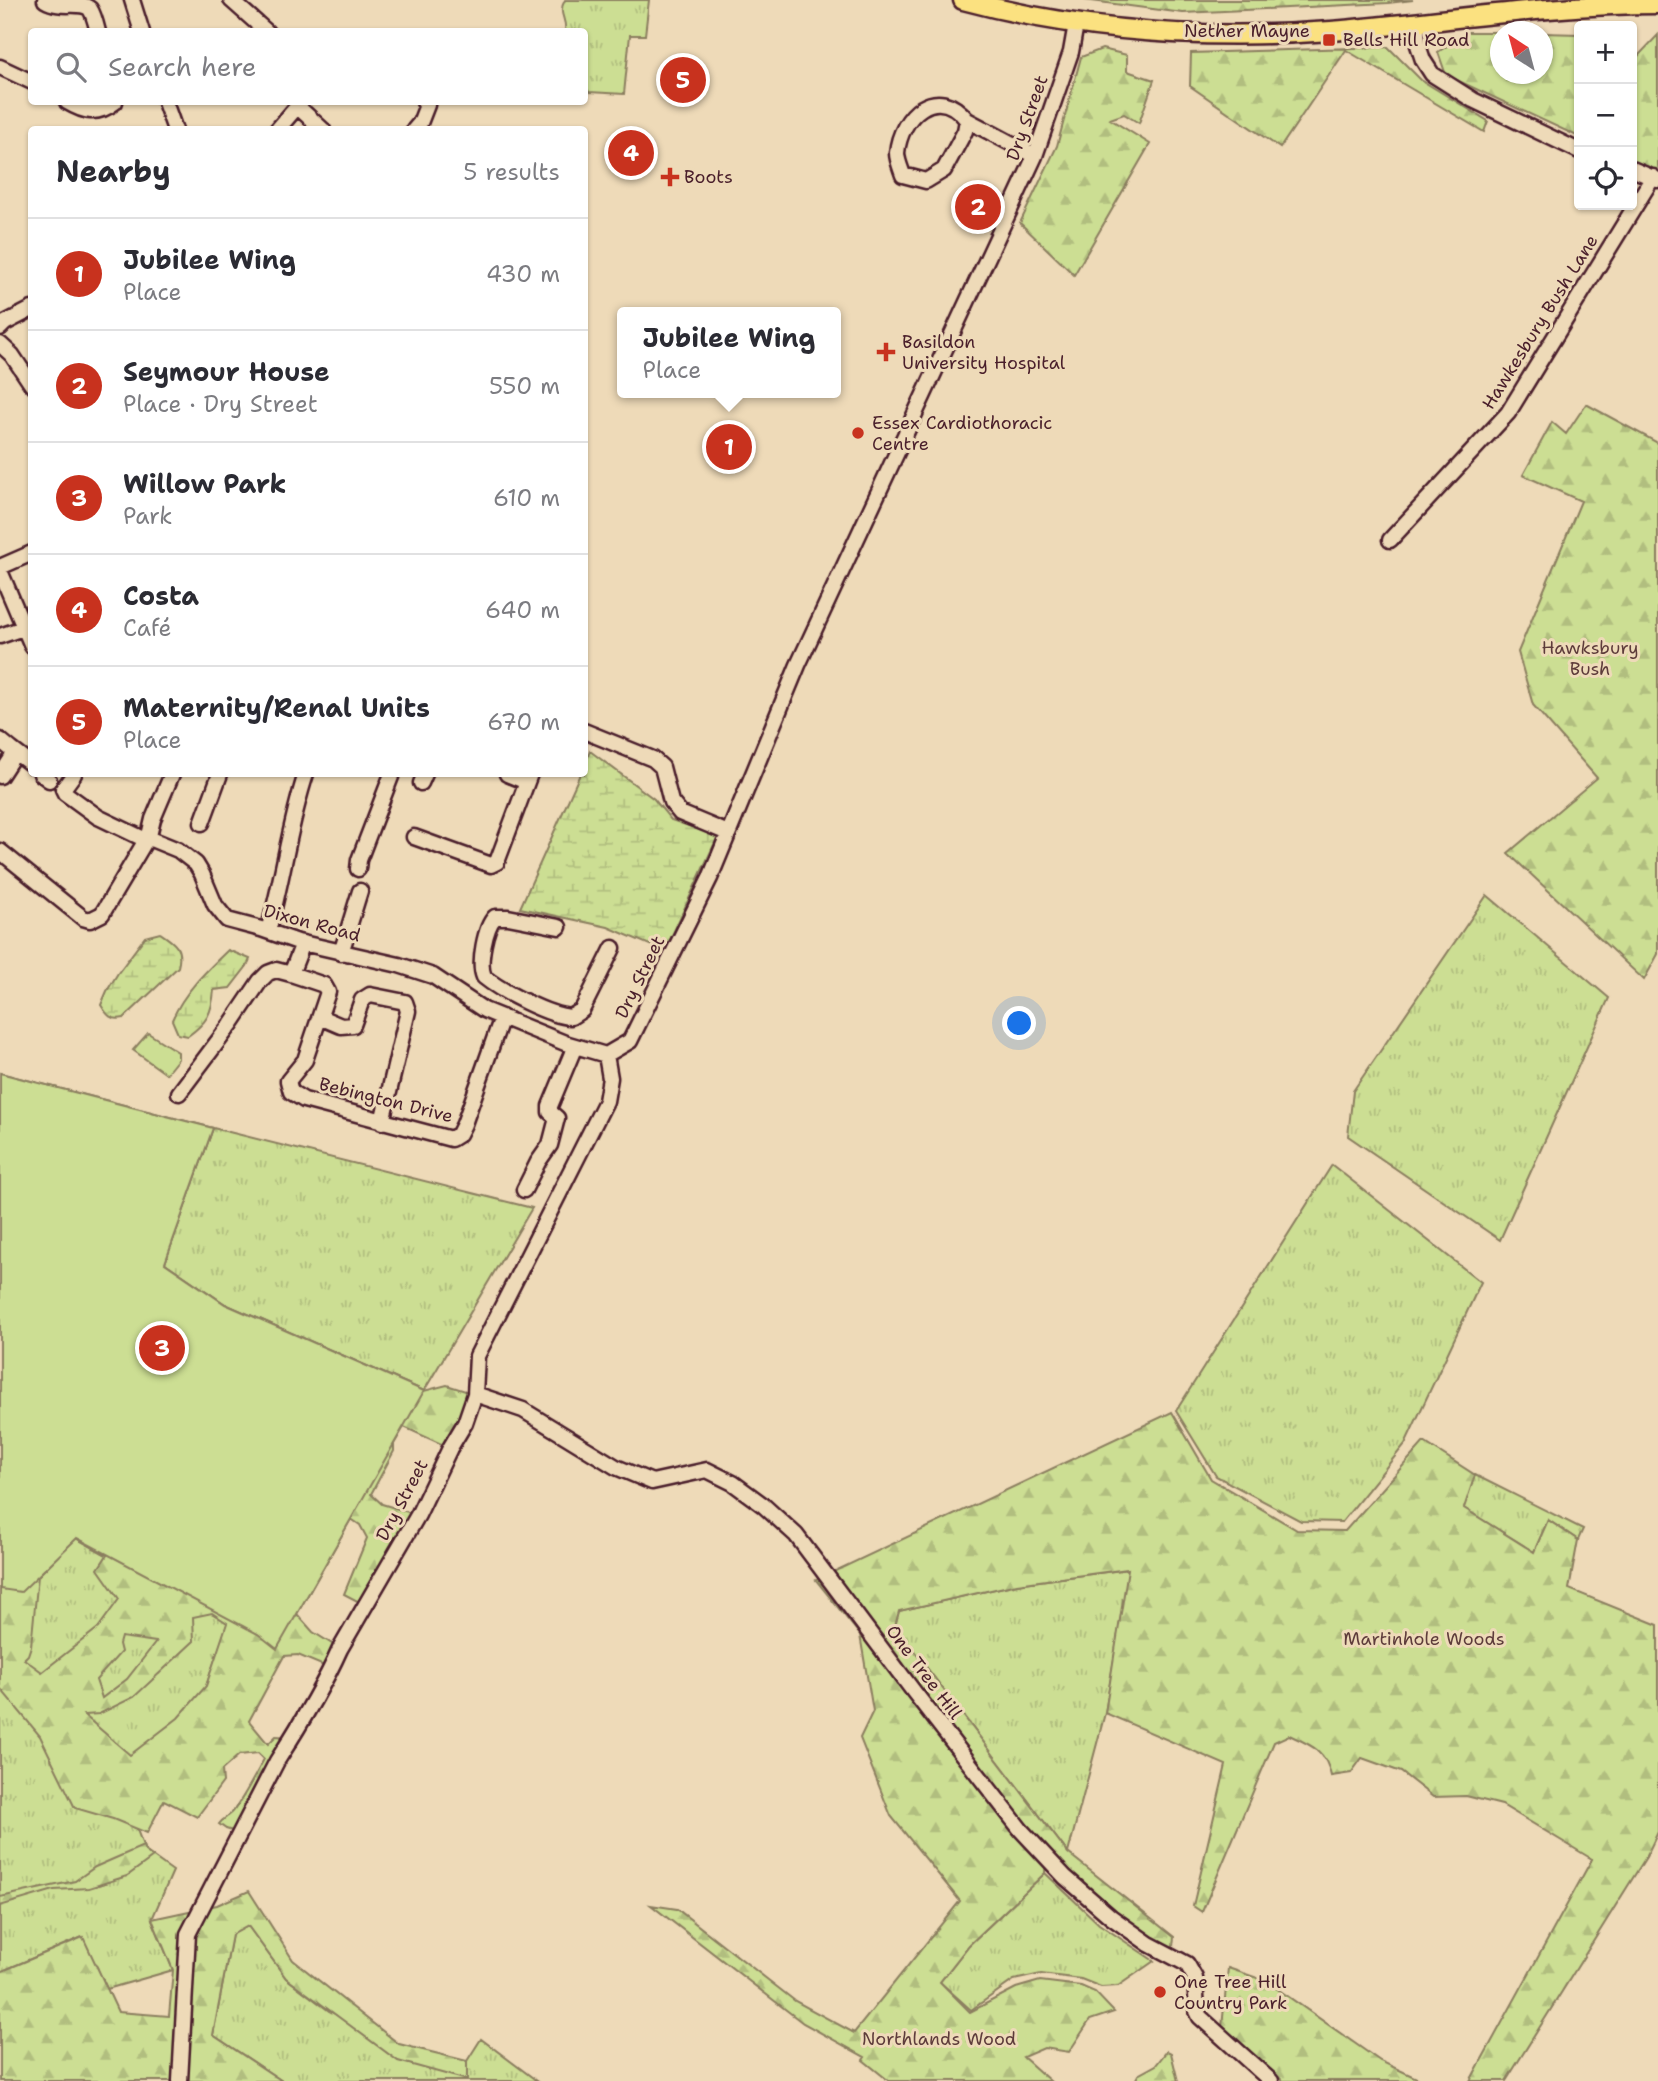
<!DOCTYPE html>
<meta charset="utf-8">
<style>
:root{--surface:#fff;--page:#f2f2f3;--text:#2b2b33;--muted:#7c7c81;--line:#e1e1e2;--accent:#c8321e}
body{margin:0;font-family:"Shantell Sans",sans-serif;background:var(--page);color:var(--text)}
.controls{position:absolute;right:21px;top:21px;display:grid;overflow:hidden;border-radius:7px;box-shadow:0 2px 5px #0004}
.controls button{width:63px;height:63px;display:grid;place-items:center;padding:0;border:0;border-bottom:2px solid var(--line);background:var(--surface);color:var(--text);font:35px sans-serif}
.compass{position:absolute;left:1490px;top:21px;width:63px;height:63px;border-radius:50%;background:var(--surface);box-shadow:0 2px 5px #0004;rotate:324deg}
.you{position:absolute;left:1020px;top:1024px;width:24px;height:24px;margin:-18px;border:5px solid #fff;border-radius:50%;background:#1a73e8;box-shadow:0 0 0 10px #1a73e833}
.badge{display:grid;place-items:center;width:46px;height:46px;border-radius:50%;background:var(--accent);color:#fff;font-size:23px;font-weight:700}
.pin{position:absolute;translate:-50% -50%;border:4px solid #fff;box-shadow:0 2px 7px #0006}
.popup{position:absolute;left:617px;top:307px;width:224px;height:91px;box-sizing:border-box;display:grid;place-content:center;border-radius:7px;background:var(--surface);filter:drop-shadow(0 2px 5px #0005);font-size:23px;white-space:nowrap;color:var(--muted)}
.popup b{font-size:26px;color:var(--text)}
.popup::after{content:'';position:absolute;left:50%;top:100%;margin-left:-14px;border:14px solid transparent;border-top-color:var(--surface)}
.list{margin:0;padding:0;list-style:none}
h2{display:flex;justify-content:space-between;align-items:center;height:91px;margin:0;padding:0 28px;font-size:30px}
h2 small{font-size:23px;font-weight:400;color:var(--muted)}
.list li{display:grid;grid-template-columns:46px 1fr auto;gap:21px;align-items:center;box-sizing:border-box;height:112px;padding:0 28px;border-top:2px solid var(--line)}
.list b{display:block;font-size:26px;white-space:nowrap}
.list p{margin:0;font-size:23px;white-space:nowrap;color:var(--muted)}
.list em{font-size:23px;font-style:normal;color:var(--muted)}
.icon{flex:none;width:38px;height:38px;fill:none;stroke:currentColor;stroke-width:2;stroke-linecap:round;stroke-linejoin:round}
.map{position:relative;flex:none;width:1658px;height:2081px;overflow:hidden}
.search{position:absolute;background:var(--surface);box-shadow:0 2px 5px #0004;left:28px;top:28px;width:560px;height:77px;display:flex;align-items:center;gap:18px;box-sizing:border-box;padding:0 24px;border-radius:7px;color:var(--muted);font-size:26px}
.panel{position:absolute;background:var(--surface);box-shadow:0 2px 5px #0004;left:28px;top:126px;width:560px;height:651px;border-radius:7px}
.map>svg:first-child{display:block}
</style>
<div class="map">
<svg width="1658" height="2081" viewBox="0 0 1658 2081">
<defs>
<pattern id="grass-tufts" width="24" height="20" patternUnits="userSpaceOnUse" patternTransform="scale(1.75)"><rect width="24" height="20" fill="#ccde93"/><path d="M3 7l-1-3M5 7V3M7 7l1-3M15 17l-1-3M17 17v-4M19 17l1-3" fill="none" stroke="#b1be7f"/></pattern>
<pattern id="forest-firs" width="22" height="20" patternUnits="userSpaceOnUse" patternTransform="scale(1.75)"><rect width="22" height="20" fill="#ccde93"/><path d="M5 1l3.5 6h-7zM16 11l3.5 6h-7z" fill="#b1be7f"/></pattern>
<pattern id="wetland-marsh" width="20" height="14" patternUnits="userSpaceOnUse" patternTransform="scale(1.75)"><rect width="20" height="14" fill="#ccde93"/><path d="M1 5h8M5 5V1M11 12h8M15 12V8" fill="none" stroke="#b1be7f"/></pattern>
</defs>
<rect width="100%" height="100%" fill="#eedab8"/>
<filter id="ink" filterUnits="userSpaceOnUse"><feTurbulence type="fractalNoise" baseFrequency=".0143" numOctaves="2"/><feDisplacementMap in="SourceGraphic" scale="14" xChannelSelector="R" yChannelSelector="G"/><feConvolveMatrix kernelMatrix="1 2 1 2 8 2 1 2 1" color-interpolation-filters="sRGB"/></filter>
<g filter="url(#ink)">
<path fill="url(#grass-tufts)" stroke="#8b7e5f" stroke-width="2" d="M565,0h84l-4,35h-15l-6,59 -35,-2 -5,-8v-52l-19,-1c2,-13 -8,-17 0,-31z
M1487,895l122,103 -109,242 -152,-104 5,-45z
M213,1128l319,80 -108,183 -199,-87 -60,-41z
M1332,1165l149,117 -76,162 -63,78 -41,-1 -85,-45 -40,-65z
M1475,1475l108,54 -5,11 -30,-20 -14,32 -71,-44z
M76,1538l152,84 -32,93 -60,112 9,24 28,20 -21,48 21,51 -66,19 -25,-52 -82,35v-383l21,3z
M1129,1569l-24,144 -37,140 -173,-227 4,-15 118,-27z
M1045,1873l54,51 55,37 -36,25 -17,1 -20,-8 -40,-5 -27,6 -43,30 -31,-28 29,-37z
M248,1926l38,52 43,33 138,69v-19l14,-22 56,42h-255l-69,-46 19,-101z"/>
<path fill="url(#forest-firs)" stroke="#8b7e5f" stroke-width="2" fill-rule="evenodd" d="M1084,0h329l-25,3 -205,10z
M1468,32h32v42h42l1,-41 36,1v103l-133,-62 -8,-23z
M1658,35v138l-26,-12v-96l5,-8z
M1388,47l33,33 67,41 -4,11 -138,-82 -66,98 -90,-62 1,-33z
M1102,49l25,6v16l27,9 -15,43 -15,-9 -14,5 40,25 -76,131 -54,-52 37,-77 24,-89z
M1586,404l72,39v511l-14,26 -136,-127 89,-75 -64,-73 -15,-53 63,-151 -58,-26 29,-53 14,12z
M0,1073l213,55 -48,135 60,41 199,87 23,-6 28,9 -25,54 -46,-21 -10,17v7l-23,43 11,10 36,11 -53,90 -21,-11 23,-56 -7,-13 -9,-6 -54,95 16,18 27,17 -9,20 -33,-14 -14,1 -35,65 19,23 8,-8 16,1 -53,96 -13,-4 -7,-5c5,-7 12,-8 16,-15 11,-16 20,-33 29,-50l-6,-6 -19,2 -17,15 1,12 -26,35 -33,-17 -17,33 -34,-14 -38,-11 -35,-72 -40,-48zM76,1538l31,17 -9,14 21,30 -21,29 -56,44 -18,-13 4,-4 3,-9 7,-70zM212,1613l15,10 -21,63 -28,32 -48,37 -46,-40 15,-1 35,-17 60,-56 -1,-24zM121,1637l35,5 -29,37 -25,19 -6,-18 25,-28 -2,-8z
M1172,1412l39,67 86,51 48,1 79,-89 51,33 -11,33 70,44 14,-32 30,20 -9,49 89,36v207l-12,25 -140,224h-36l122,-222 -90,-54 -36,-9 -33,1 -32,-25 -39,-14 -11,15 -20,3c-5,-26 -20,-31 -42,-41l-15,7 -72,170 -9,-6 33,-141 -121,-52 23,-144 -111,15 -118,27 -4,15 173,227 106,84 -3,27 -125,-107 -1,16 -76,72 -29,37 30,30 46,-24 24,-7 41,5 14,6 19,20 -24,8 -21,32 -25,-4 -21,9 27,24h-161l-26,-21 2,-3 -62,-34 -152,-118 26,4 118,92 59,32 106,-132 -69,-85 -31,-78 13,-27 -13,-76 -44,-55z
M143,1846l2,5 8,6 -26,19 -38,12 -35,2 -54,16v-9l75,-16 20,-14z
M249,1891l44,69 106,84 68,17v19l-69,-19 -112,-83 -38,-52 -16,9 -19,100 69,46h-282v-109l83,-35 35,75 51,4 4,-46 -21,-51 65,-14z
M1228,1968l38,13 114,80 43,20h-140l-61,-54z
M1167,2051l4,2 7,28h-43l3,-6 18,-10z"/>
<path fill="url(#wetland-marsh)" stroke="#8b7e5f" stroke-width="2" d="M590,751l64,48 17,21 47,16 -50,108 -9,5 -51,-22 -88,-19 60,-134h4l1,-11z
M160,933c15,10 23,15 18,34l-54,51c-13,3 -17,-3 -23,-13l6,-14 11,-18 27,-36z
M228,950l22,9 -3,7 -17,22 -16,2c-2,24 -7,32 -26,46l-10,-2 -6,-14c12,-28 34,-49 56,-70z"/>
<path fill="#ccde93" stroke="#8b7e5f" stroke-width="2" d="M148,1033l30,19v7l-12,15 -33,-24z
M0,1073l213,55 -48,135 60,41 199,87 -147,258 -19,-15 -181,-96 -56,54 -21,-3z"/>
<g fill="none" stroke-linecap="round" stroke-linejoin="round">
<g stroke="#4a1f2b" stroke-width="19">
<path id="minor" d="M45,0c17,10 35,0 45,9 4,6 6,15 8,23
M132,0l10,32
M231,0l36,32
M1417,22l1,23 5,15 9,14 41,26 106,51
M0,67l32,15
M67,102c17,10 30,14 48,0
M165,102l10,28
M297,106l26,24
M967,120c-30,-39 -67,-4 -70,33 0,7 4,16 6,22l23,6 18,-11 21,-39 2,-11 68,36
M277,130l24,-28
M414,130l6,-7 7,-18 -3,-3
M1632,169l26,11
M0,328l5,-5 27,-14
M0,344l12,11 20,30
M1390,540l118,-127 145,-236
M0,567l32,-14
M0,571l32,75
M0,636l23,-8
M584,731l69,28 9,8 9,35 9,11 48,20
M0,740l11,9 2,7 -13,20
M11,749l21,16
M41,774l8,6
M74,774l-11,15 2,4 33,24 48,23 5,-1 27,11 18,14 6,10 13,31 12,15 34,9 37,13 101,23 34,11 51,34 81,33 41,12
M507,774l20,8
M421,783l4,-9
M202,823l18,-49
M414,837l77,28 6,-3 33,-88
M148,840l5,-21 19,-45
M0,851l83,67 7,2 12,-6 44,-74
M358,869l1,-9 33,-86
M559,927l-51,-10h-13c-10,10 -17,47 -11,60 17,14 65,39 87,40l11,-7 31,-62
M268,931c15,-52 21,-106 38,-157
M303,943l-12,31 33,11 4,7 -23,68 -17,21 3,11 13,8 147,39 8,-5 5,-10 38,-107
M341,953l19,-62
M320,1017l21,9 12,-1 9,-25 8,-5 35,7 3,9 -26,111
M179,1093l52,-69 29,-43 8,-8 8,-3 15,4
M524,1190l14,-28 12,-17 7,-27 -7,-6v-6l25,-60
M475,1394l48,16 93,57 36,15 55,-12 26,13 30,22 33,30 118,157 107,138 44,47 46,40 38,27 38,20 8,14 2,33 3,6 71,64
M180,2081l8,-147 89,-173c23,-36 46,-74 63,-112l78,-134 32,-67 15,-25 10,-29 2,-38 129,-255 4,-23 -4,-23 24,-14 80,-163 88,-213 237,-509 36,-104 5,-28"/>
</g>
<g stroke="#4a1f2b" stroke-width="23">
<path id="major" d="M963,0c119,32 246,40 368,31 109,-9 217,-27 327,-27"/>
</g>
<use href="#minor" stroke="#eedab8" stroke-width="14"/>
<use href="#major" stroke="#fbe180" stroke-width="18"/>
</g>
</g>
<g fill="#c8321e" stroke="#eedab8" stroke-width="2.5">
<rect x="1322" y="33" width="14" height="14" rx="3.5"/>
<path d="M666.5 166.5h7v7h7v7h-7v7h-7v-7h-7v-7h7z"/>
<path d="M882.5 341.5h7v7h7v7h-7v7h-7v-7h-7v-7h7z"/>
<circle cx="858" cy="433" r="7"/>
<circle cx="1160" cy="1992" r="7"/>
</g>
<g text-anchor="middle" stroke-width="6" stroke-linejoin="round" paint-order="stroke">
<g font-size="18" fill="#4a1f2b" stroke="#eedab8">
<text x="1247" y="37">Nether Mayne</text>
<text transform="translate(1027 118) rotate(-70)" y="6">Dry Street</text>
<text transform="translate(1540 322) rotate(-58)" y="6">Hawkesbury Bush Lane</text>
<text transform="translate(312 923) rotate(15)" y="6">Dixon Road</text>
<text transform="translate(640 977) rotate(-64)" y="6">Dry Street</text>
<text transform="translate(386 1100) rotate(14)" y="6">Bebington Drive</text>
<text transform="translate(402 1500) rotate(-62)" y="6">Dry Street</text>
<text transform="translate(924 1672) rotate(53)" y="6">One Tree Hill</text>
</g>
<g font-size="18" fill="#4a1f2b" stroke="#eedab8" text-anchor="start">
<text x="1343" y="46">Bells Hill Road</text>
<text x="684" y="183">Boots</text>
<text x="902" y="348">Basildon<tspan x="902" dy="21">University Hospital</tspan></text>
<text x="872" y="429">Essex Cardiothoracic<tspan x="872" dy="21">Centre</tspan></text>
<text x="1174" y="1988">One Tree Hill<tspan x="1174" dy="21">Country Park</tspan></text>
</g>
<g font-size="18" fill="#5e3c3b" stroke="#eedab8">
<text x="1590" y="654">Hawksbury<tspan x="1590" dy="21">Bush</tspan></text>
<text x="1424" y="1645">Martinhole Woods</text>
<text x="939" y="2045">Northlands Wood</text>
</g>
</g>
</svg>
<div class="controls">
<button>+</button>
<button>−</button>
<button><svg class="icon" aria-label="locate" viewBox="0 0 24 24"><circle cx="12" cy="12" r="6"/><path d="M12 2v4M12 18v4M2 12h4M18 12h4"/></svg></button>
</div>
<svg class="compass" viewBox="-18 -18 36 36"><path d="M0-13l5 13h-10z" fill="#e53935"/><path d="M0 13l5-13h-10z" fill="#7c7c81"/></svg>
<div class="you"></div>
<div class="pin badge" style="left:729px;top:447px">1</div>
<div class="popup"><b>Jubilee Wing</b>Place</div>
<div class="pin badge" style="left:978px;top:207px">2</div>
<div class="pin badge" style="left:162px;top:1348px">3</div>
<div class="pin badge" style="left:631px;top:153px">4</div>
<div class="pin badge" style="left:683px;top:80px">5</div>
<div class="search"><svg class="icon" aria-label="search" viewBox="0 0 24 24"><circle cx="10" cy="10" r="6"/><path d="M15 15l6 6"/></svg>Search here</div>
<section class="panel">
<h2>Nearby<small>5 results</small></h2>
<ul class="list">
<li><span class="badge">1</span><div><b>Jubilee Wing</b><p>Place</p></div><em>430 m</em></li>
<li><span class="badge">2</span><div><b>Seymour House</b><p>Place · Dry Street</p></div><em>550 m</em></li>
<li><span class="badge">3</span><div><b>Willow Park</b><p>Park</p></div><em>610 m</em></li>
<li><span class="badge">4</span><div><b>Costa</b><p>Café</p></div><em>640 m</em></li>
<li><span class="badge">5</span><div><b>Maternity/Renal Units</b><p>Place</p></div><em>670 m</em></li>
</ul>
</section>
</div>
